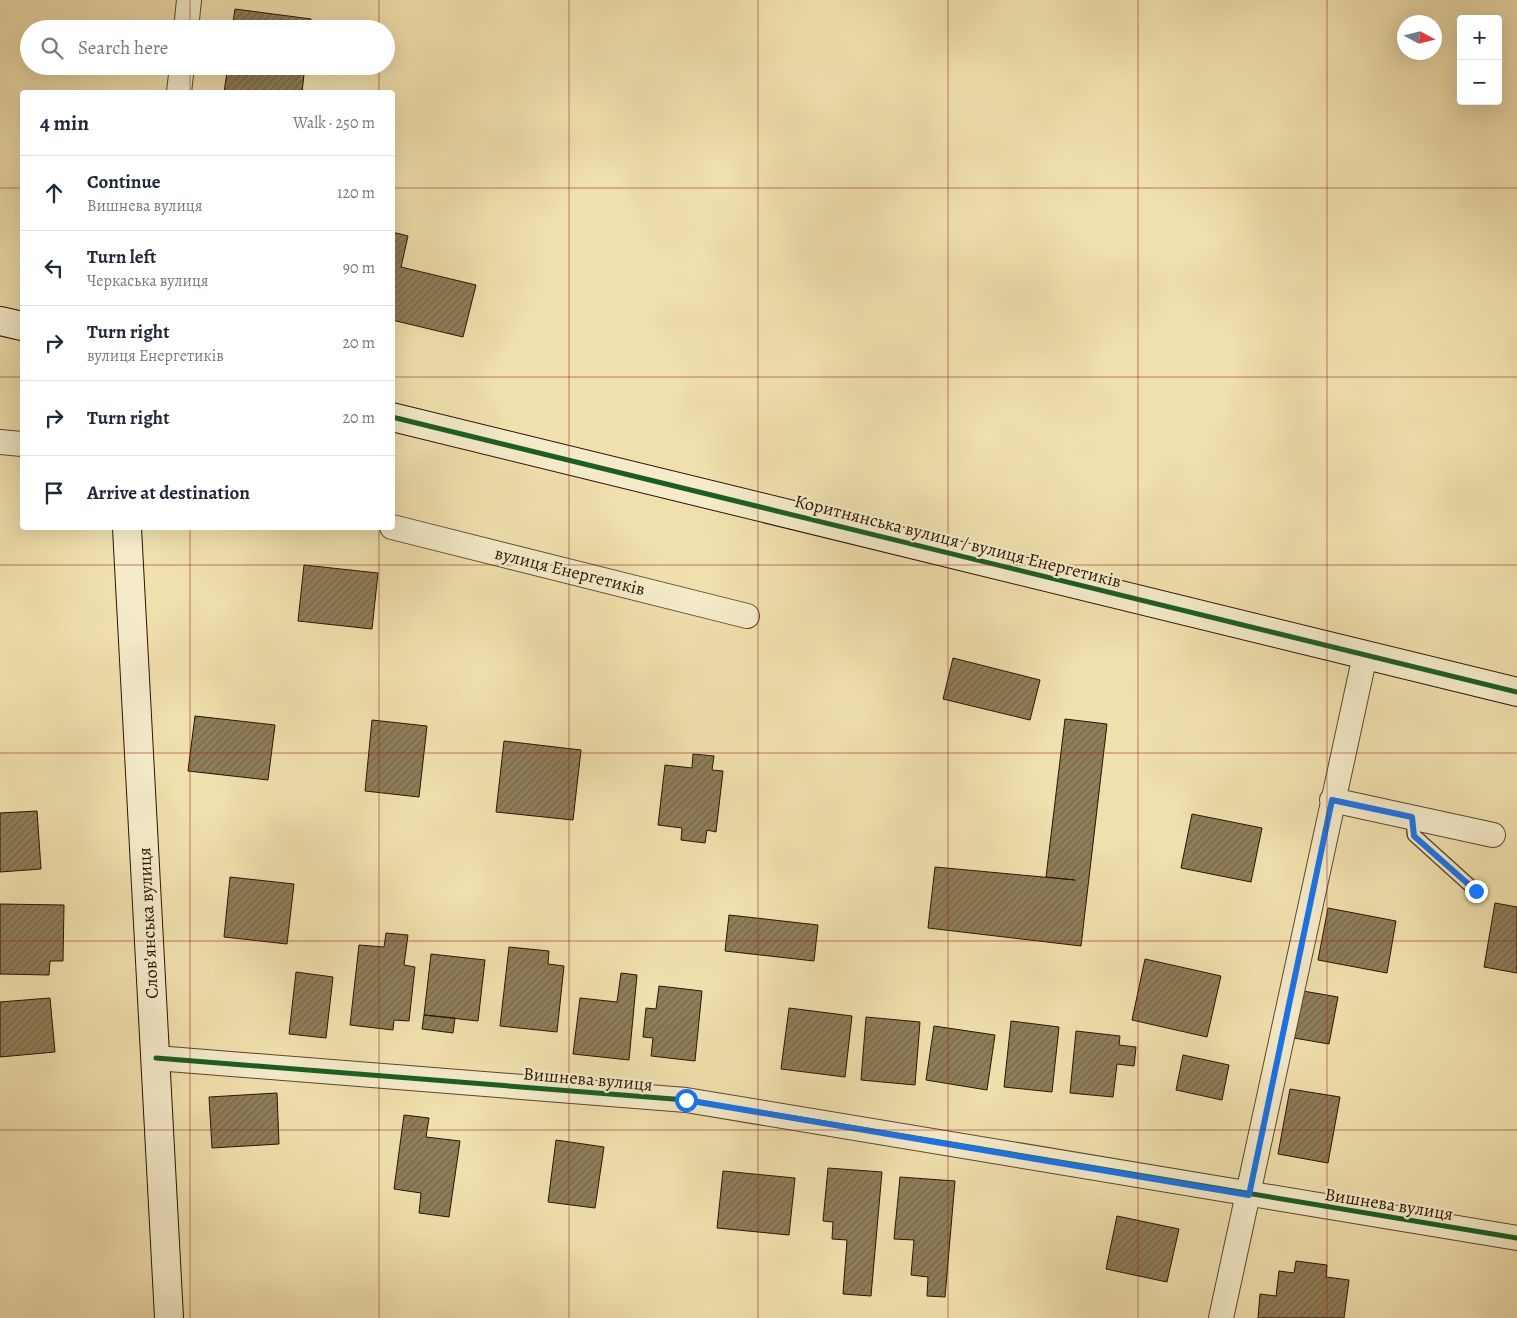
<!DOCTYPE html>
<meta charset="utf-8">
<style>
:root{--surface:#fff;--page:#f6f6f7;--text:#1f2937;--muted:#747a83;--line:#e0e1e3}
body{margin:0;font-family:Alegreya,serif;background:var(--page);color:var(--text)}
.controls{position:absolute;right:15px;top:15px;display:grid;overflow:hidden;border-radius:5px;box-shadow:0 5px 20px #0002}
.controls button{width:45px;height:45px;display:grid;place-items:center;padding:0;border:0;border-bottom:1px solid var(--line);background:var(--surface);color:var(--text);font:25px sans-serif}
.compass{position:absolute;left:1397px;top:15px;width:45px;height:45px;border-radius:50%;background:var(--surface);box-shadow:0 5px 20px #0002;rotate:97deg}
.stop{position:absolute;width:15px;height:15px;margin:-11px;border:4px solid #1a73e8;border-radius:50%;background:#fff}
.stop.end{background:#1a73e8;border-color:#fff;box-shadow:0 1px 5px #0008}
.list{margin:0;padding:0;list-style:none}
h2{display:flex;justify-content:space-between;align-items:center;height:65px;margin:0;padding:0 20px;font-size:21px}
h2 small{font-size:16px;font-weight:400;color:var(--muted)}
.list li{display:grid;grid-template-columns:32px 1fr auto;gap:15px;align-items:center;box-sizing:border-box;height:75px;padding:0 20px;border-top:1px solid var(--line)}
.list b{display:block;font-size:19px;white-space:nowrap}
.list p{margin:0;font-size:16px;white-space:nowrap;color:var(--muted)}
.list em{font-size:16px;font-style:normal;color:var(--muted)}
.icon{flex:none;width:28px;height:28px;fill:none;stroke:currentColor;stroke-width:2;stroke-linecap:round;stroke-linejoin:round}
.map{position:relative;flex:none;width:1517px;height:1318px;overflow:hidden}
.search{position:absolute;background:var(--surface);box-shadow:0 5px 20px #0002;left:20px;top:20px;width:375px;height:55px;display:flex;align-items:center;gap:12px;box-sizing:border-box;padding:0 18px;border-radius:28px;color:var(--muted);font-size:19px}
.panel{position:absolute;background:var(--surface);box-shadow:0 5px 20px #0002;left:20px;top:90px;width:375px;height:440px;border-radius:5px}
.map>svg:first-child{display:block}
</style>
<div class="map">
<svg width="1517" height="1318" viewBox="0 0 1517 1318">
<defs>
<pattern id="building-hatch" width="6" height="6" patternUnits="userSpaceOnUse" patternTransform="scale(1.25)"><rect width="6" height="6" fill="#907e5a"/><path d="M-1 1l2-2M0 6l6-6M5 7l2-2" fill="none" stroke="#766648"/></pattern>
</defs>
<rect width="100%" height="100%" fill="#f0e0ad"/>
<filter id="stains"><feTurbulence type="fractalNoise" baseFrequency=".004" numOctaves="4"/><feColorMatrix values="0 0 0 0 .2 0 0 0 0 .09 0 0 0 0 .02 0 0 0 .5 -.17"/></filter>
<radialGradient id="worn" r=".72"><stop offset=".6" stop-color="#630" stop-opacity="0"/><stop offset="1" stop-color="#630" stop-opacity=".3"/></radialGradient>
<path fill="url(#building-hatch)" stroke="#291400" d="M235,9l76,10 -1,10h-78z
M228,66h77l-3,26h-78z
M392,232l16,4 -7,31 75,18 -13,52 -71,-17z
M304,565l74,8 -6,56 -74,-8z
M953,658l87,22 -10,40 -87,-21z
M195,716l80,9 -7,55 -80,-9z
M1065,719l42,5 -26,222 -153,-18 7,-61 140,13 -29,-3z
M372,720l55,6 -8,71 -54,-6z
M504,741l77,9 -8,70 -77,-8z
M693,754l21,2 -2,14 11,1 -7,61 -9,-2 -2,13 -24,-3 1,-12 -24,-3 7,-60 27,3z
M37,811l4,58 -41,3v-59z
M1192,814l70,14 -11,54 -70,-14z
M230,877l64,7 -7,60 -63,-7z
M1495,903l22,4v66l-33,-6z
M0,904l64,1 -1,56h-13l-1,14 -49,-1z
M1328,908l68,13 -9,52 -69,-13z
M729,915l89,10 -4,36 -89,-10z
M386,933l22,2 -4,30 11,2 -6,54 -15,-1 -1,10 -43,-5 9,-80 25,2z
M509,947l40,4 -1,13 16,2 -7,66 -57,-6z
M431,954l54,6 -7,61 -54,-6z
M1145,959l76,17 -14,61 -75,-17z
M296,972l37,5 -7,61 -37,-4z
M621,973l16,2 -8,85 -56,-6 7,-56 37,4z
M659,986l43,5 -7,70 -44,-5 2,-18 -10,-1 3,-29 10,1z
M1303,991l35,6 -9,47 -35,-6z
M50,998l5,54 -55,5v-55z
M789,1008l63,8 -7,61 -64,-8z
M424,1015l31,3 -2,15 -31,-4z
M866,1017l54,5 -5,63 -54,-5z
M1011,1021l48,6 -7,65 -48,-5z
M934,1026l61,9 -8,55 -61,-10z
M1076,1031l44,5 -1,9 17,2 -2,19 -17,-2 -4,33 -43,-4z
M1183,1055l46,10 -7,35 -46,-10z
M1290,1089l50,8 -12,66 -50,-9z
M277,1093l2,51 -67,4 -3,-51z
M404,1115l25,3 -3,19 34,4 -11,76 -30,-4 2,-20 -27,-4z
M556,1140l48,7 -9,61 -47,-6z
M828,1168l54,4 -11,124 -28,-2 4,-54 -15,-1 1,-17 -10,-1z
M723,1171l72,7 -6,57 -72,-7z
M900,1177l55,4 -10,116 -18,-1 1,-19 -17,-2 3,-35 -20,-1z
M1117,1216l62,13 -12,53 -61,-13z
M1296,1261l31,4 -1,12 23,3 -5,38h-86l2,-24 16,2 3,-25 15,2z"/>
<g fill="none" stroke-linecap="round" stroke-linejoin="round">
<g stroke="#5b472b" stroke-width="15">
<path id="lane" d="M1412,817l2,18 62,56"/>
</g>
<g stroke="#5b472b" stroke-width="26">
<path id="street" d="M186,29l3,-29
M179,92l3,-26
M0,442l22,2
M392,527l355,89
M1332,800l161,35
M156,1058l530,42 831,138
M1221,1318l144,-663"/>
</g>
<g stroke="#291400" stroke-width="30">
<path id="secondary" d="M0,321l22,5
M392,417l1125,275
M127,528l42,790"/>
</g>
<use href="#lane" stroke="#f5ebca" stroke-width="12"/>
<use href="#street" stroke="#f5ebca" stroke-width="24"/>
<use href="#secondary" stroke="#f5ebca" stroke-width="28"/>
<g stroke="#f5ebca" stroke-width="8">
<path id="cycleway" d="M392,417l1125,275
M156,1058l530,42 831,138"/>
</g>
<use href="#cycleway" stroke="#1b5e20" stroke-width="5"/>
</g>
<g fill="none" stroke-linecap="round" stroke-linejoin="round">
<path stroke="#1a73e8" stroke-width="6" d="M686,1100l563,95 83,-395 80,17 2,19 62,55"/>
</g>
<path fill="none" stroke="#8f2418" stroke-width="1" stroke-opacity="0.55" d="M190,0v29M379,0v29M569,0v1318M758,0v1318M948,0v1318M1138,0v1318M1327,0v1318M190,66v26M379,66v26M0,188h22M392,188h1125M0,377h22M392,377h1125M190,528v790M379,528v790M0,565h1517M0,753h1517M0,941h1517M0,1130h1517"/>
<g text-anchor="middle" stroke-width="4.5" stroke-linejoin="round" paint-order="stroke">
<g font-size="18" fill="#291400" stroke="#f5ebca">
<text transform="translate(958 541) rotate(14)" y="6">Коритнянська вулиця / вулиця Енергетиків</text>
<text transform="translate(570 571) rotate(14)" y="6">вулиця Енергетиків</text>
<text transform="translate(148 923) rotate(-93)" y="6">Словʼянська вулиця</text>
<text transform="translate(588 1079) rotate(5)" y="6">Вишнева вулиця</text>
<text transform="translate(1389 1204) rotate(9)" y="6">Вишнева вулиця</text>
</g>
</g>
<rect width="100%" height="100%" filter="url(#stains)"/>
<rect width="100%" height="100%" fill="url(#worn)"/>
</svg>
<div class="controls">
<button>+</button>
<button>−</button>
</div>
<svg class="compass" viewBox="-18 -18 36 36"><path d="M0-13l5 13h-10z" fill="#e53935"/><path d="M0 13l5-13h-10z" fill="#747a83"/></svg>
<div class="stop" style="left:686px;top:1100px"></div>
<div class="stop end" style="left:1476px;top:891px"></div>
<div class="search"><svg class="icon" aria-label="search" viewBox="0 0 24 24"><circle cx="10" cy="10" r="6"/><path d="M15 15l6 6"/></svg>Search here</div>
<section class="panel">
<h2>4 min<small>Walk · 250 m</small></h2>
<ul class="list">
<li><svg class="icon" aria-label="ahead" viewBox="0 0 24 24"><path d="M12 20V5M6 11l6-6 6 6"/></svg><div><b>Continue</b><p>Вишнева вулиця</p></div><em>120 m</em></li>
<li><svg class="icon" aria-label="left" viewBox="0 0 24 24"><path d="M17 20v-9H6M10 6l-5 5 5 5"/></svg><div><b>Turn left</b><p>Черкаська вулиця</p></div><em>90 m</em></li>
<li><svg class="icon" aria-label="right" viewBox="0 0 24 24"><path d="M7 20v-9h11M14 6l5 5-5 5"/></svg><div><b>Turn right</b><p>вулиця Енергетиків</p></div><em>20 m</em></li>
<li><svg class="icon" aria-label="right" viewBox="0 0 24 24"><path d="M7 20v-9h11M14 6l5 5-5 5"/></svg><div><b>Turn right</b></div><em>20 m</em></li>
<li><svg class="icon" aria-label="arrive" viewBox="0 0 24 24"><path d="M6 21V4h12l-3 4 3 4H6"/></svg><div><b>Arrive at destination</b></div></li>
</ul>
</section>
</div>
